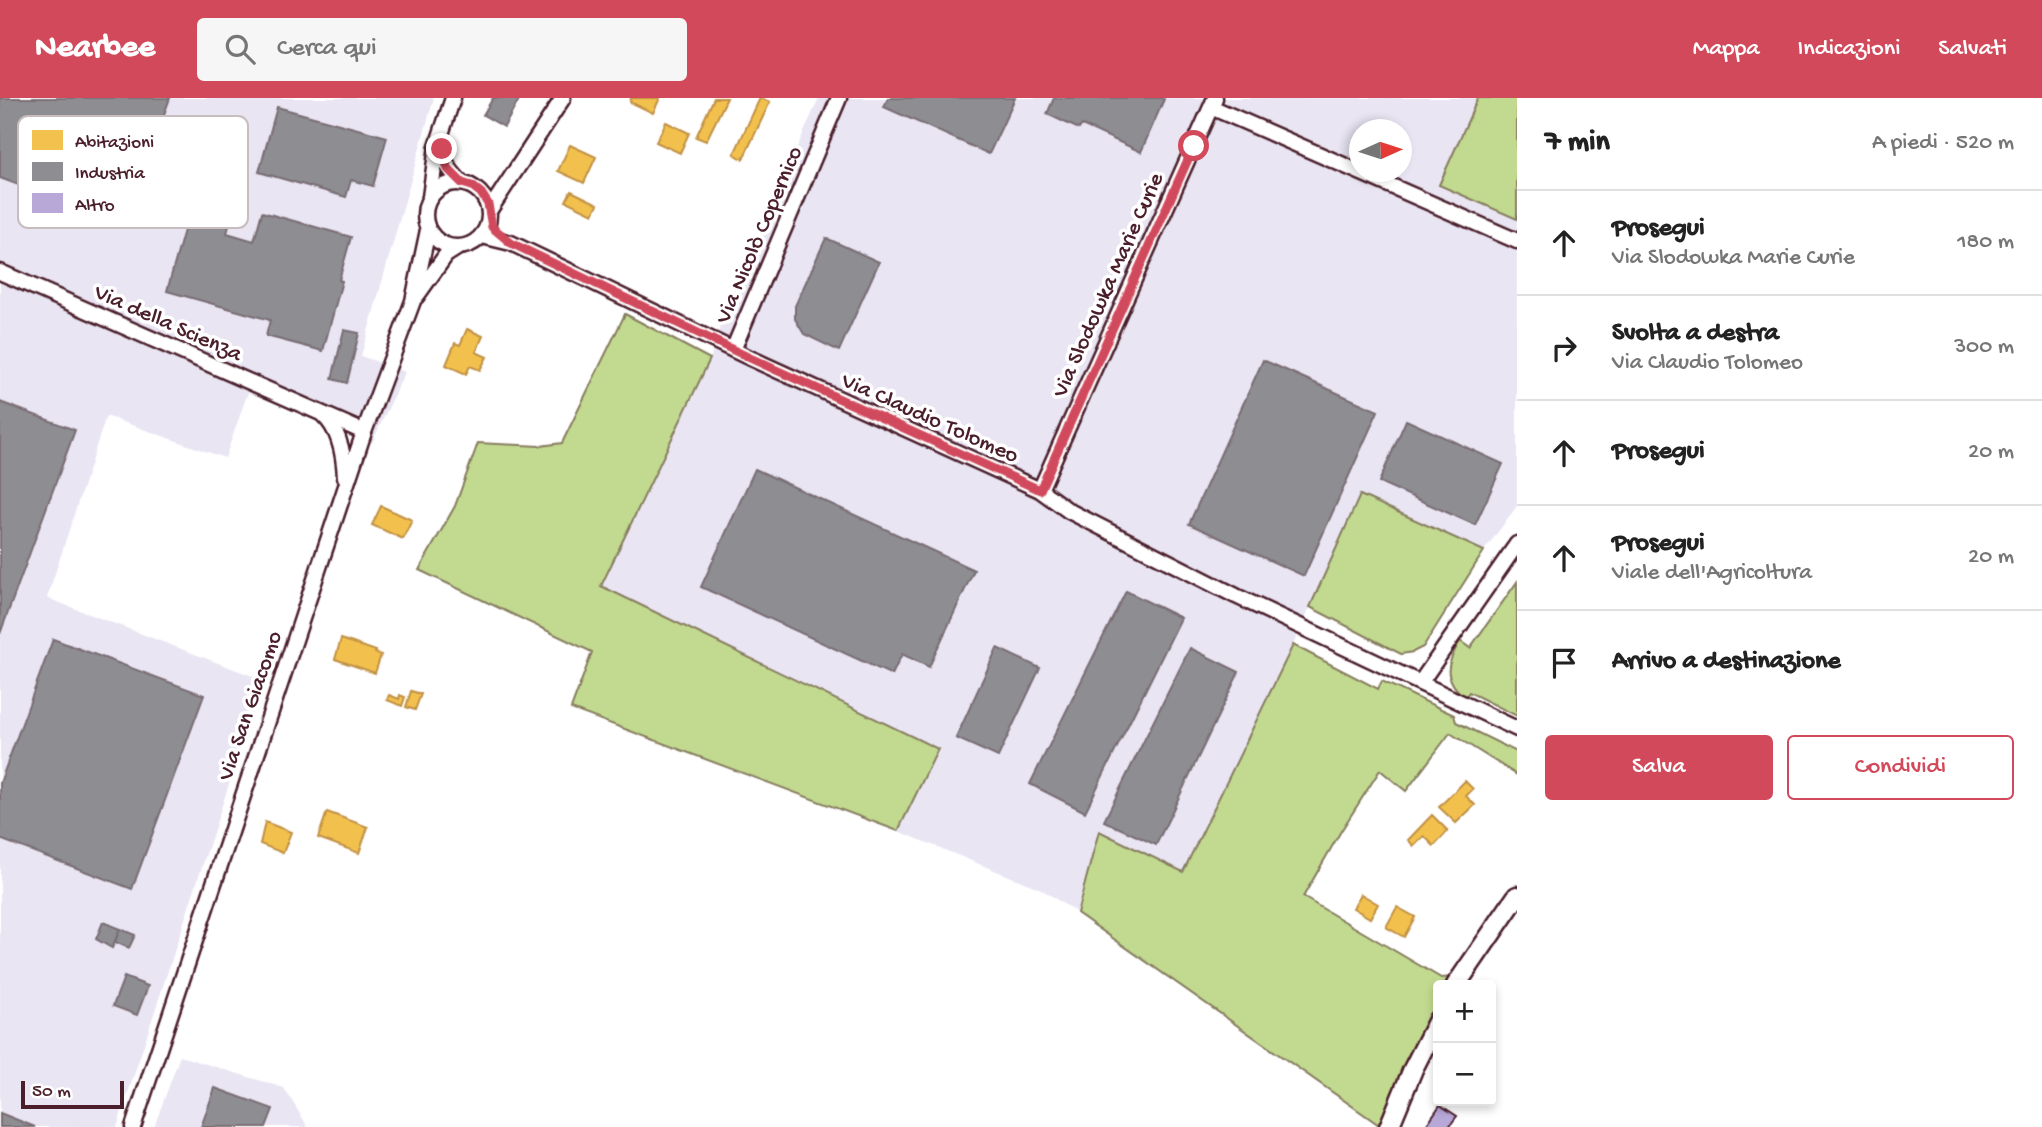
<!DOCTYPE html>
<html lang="it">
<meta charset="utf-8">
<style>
:root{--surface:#fff;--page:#f6f6f6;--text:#222;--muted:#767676;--line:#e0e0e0;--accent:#d1495b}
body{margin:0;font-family:"Gochi Hand",sans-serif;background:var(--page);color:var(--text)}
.controls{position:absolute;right:21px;bottom:21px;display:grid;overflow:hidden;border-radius:7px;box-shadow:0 4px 10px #0003}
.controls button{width:63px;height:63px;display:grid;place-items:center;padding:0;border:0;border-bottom:2px solid var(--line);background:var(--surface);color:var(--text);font:35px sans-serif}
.compass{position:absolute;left:1349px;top:21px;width:63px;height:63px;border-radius:50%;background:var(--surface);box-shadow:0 4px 10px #0003;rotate:87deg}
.scale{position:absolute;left:21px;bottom:18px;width:103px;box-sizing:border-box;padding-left:7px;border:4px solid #4a1f2b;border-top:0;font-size:19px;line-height:24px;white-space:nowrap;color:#4a1f2b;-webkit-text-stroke:5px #fff;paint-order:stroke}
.stop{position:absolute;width:21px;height:21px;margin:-16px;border:5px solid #d1495b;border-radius:50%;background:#fff}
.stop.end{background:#d1495b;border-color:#fff;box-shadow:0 2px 7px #0008}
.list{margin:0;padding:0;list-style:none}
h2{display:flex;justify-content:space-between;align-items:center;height:91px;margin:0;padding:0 28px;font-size:30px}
h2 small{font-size:23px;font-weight:400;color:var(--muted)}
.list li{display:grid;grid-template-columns:46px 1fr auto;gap:21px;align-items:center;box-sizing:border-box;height:105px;padding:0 28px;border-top:2px solid var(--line)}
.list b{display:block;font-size:26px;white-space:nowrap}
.list p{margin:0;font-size:23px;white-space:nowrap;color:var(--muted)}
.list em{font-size:23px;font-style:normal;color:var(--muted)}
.actions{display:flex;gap:14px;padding:21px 28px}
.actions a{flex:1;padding:16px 0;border:2px solid var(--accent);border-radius:7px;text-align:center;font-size:24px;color:var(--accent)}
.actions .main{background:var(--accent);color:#fff}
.icon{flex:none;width:38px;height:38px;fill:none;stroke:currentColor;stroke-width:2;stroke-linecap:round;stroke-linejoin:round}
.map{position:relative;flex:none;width:1517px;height:1029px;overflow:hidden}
header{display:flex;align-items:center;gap:42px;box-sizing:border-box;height:98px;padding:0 35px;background:var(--accent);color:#fff}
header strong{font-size:33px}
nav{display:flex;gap:38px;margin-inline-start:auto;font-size:24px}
.search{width:490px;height:63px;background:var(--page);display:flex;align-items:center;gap:18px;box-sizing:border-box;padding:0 24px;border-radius:7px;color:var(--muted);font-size:26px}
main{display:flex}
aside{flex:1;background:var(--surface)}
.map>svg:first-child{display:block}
</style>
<header>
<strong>Nearbee</strong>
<div class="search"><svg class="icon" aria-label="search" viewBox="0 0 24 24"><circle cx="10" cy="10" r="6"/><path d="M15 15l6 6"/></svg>Cerca qui</div>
<nav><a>Mappa</a><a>Indicazioni</a><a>Salvati</a></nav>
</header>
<main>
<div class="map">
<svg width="1517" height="1029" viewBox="0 0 1517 1029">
<rect width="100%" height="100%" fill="#fff"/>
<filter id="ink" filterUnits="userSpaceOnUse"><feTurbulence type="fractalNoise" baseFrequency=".0143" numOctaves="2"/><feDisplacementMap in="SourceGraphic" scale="14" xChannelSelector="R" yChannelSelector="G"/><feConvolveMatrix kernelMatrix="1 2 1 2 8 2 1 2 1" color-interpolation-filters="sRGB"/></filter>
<g filter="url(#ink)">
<path fill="#e9e5f3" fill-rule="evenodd" d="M0,0h434l-73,258 44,16 -33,71 -124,-51 -23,66 -119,-42 -59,182 216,82 -146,447h-117z
M819,0h659l-38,86 77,35v287l-33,45 -124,-55 -67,149 -110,227 -84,-41 -22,82 -36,-24 -143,-58 40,-82 -338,-163 110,-227 16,-52zM1360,32h42v42h-42z
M180,958l104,32 24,39h-154z"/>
<path fill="#c2da90" stroke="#867c5e" stroke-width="2" d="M1478,0h39v121l-78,-34z
M625,216l85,45 -109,227 337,163 -40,82 -327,-122 21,-57 -173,-82 36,-64 23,-63 62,3 22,-3z
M1360,397l124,56 -61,96 -10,5 -12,2 -91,-47z
M1517,484v134l-48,-24 -4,6c-22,-20 -20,-32 -5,-57l10,7z
M1293,547l85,44 4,-8 72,34 2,7 61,30v23l-67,-42 -44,58 -26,-21 -39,61 -38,66 138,81 13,-1 -4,8h-12v25l-51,117h-5l-305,-214 22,-82 84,41z"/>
<path fill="#f2c14e" stroke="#c09044" stroke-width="2" d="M631,0h29l-7,15 -23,-11z
M714,0h13l-21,43 -10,-4z
M760,0l10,4 -27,57 -9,-5z
M666,24l23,11 -9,20 -24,-11z
M570,47l26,12 -12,26 -26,-12z
M571,93l27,13 -5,10 -27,-13z
M467,231l16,7 -7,16 11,5 -7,13 -10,-4 -4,8 -20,-9 9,-22 5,2z
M381,408l31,14 -9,19 -31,-14z
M341,541l35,12 -1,2 6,2 -6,18 -40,-14z
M411,593l10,3 -6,16 -9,-3z
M389,597l10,4 1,-4 5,2 -3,9 -15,-6z
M1465,683l8,8 -7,7 9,9 -19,18 -17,-16z
M327,714l41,15 -9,26 -41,-15z
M1432,717l16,16 -14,15 -10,-10 -10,10 -6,-6z
M265,724l26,10 -8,21 -23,-9z
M1361,796l17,10 -8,14 -17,-10z
M1397,809l18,10 -11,20 -18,-10z"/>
<path fill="#8d8d92" stroke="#796c73" stroke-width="2" d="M0,0h170l-46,126 -124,-46z
M493,0h27l-16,29 -21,-12z
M888,0h127l-26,56 -105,-47z
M1054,0h107l3,1 -23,53 -59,-27 -3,4 -32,-15z
M277,9l110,30 -14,49 -22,-6 -5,17 -87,-25z
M194,96l41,11 -8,28 27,8 8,-29 89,25 -12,43 3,1 -19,70 -57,-15 4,-16 -103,-29z
M826,140l53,24 -40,89 -35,-17 -9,-15v-13z
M344,232l15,3 -12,50 -15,-4z
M1263,262l115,51 -74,165 -115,-52z
M0,304l75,28 -75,204z
M1406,322l97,44 -28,61 -96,-43z
M755,371l219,101 -45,97 -27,-13 -10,21 -191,-88z
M1126,493l55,27 -96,194 -55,-28z
M53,541l151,56 -72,194 -132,-50v-56z
M997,550l43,20 -42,89 -42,-19z
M1190,550l49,24 -83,173 -52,-24z
M103,824l17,7 -8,19 -16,-9z
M120,831l15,6 -6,13 -14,-6z
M124,879l24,9 -11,29 -24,-9z
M215,990l58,21 -7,18h-65z
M0,1015l35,14h-35z"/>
<path fill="#b7a8d8" stroke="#4a1f2b" stroke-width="2" d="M1440,1007l17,11 -6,8 -2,3h-24z"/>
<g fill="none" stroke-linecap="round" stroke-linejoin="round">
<g stroke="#4a1f2b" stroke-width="19">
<path id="minor" d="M1211,9l306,134
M442,43c0,20 7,29 20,42
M425 117a32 32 0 1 1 64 0a32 32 0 1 1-64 0Z
M430,99l7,-51 16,-48
M489,113l74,-113
M482,138l29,7 239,115 290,132 29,21 167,85 281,133
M0,174l364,160
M416,199l30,-42 11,-7
M733,252l106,-252
M323,317c17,15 21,41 22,62
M1040,392l175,-392
M1420,585l97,-139
M133,1029l231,-695 49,-131 15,-71"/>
</g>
<g stroke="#4a1f2b" stroke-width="23">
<path id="major" d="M1456,887l61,-89
M1389,1029l24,-58 25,-49"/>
</g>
<use href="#minor" stroke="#fff" stroke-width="14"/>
<use href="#major" stroke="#fff" stroke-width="18"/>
</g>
</g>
<g fill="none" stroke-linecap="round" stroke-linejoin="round" filter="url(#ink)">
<path stroke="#d1495b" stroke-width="9" d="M442,51l6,20 14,14 10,3 9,7 7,11 4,23 19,16 239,115 290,132 154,-344"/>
</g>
<g text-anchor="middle" stroke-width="7" stroke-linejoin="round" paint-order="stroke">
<g font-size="23" fill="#4a1f2b" stroke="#fff">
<text transform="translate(757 136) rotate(-67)" y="8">Via Nicolò Copernico</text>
<text transform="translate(1106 186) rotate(-66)" y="8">Via Slodowka Marie Curie</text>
<text transform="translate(169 223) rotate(24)" y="8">Via della Scienza</text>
<text transform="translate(931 318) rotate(24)" y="8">Via Claudio Tolomeo</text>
<text transform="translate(248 607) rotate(-71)" y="8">Via San Giacomo</text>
</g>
</g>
<rect x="18" y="18" width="230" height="112" rx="10" fill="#fff" stroke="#c9bcbf" stroke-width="2"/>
<rect x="32" y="32" width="31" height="20" fill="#f2c14e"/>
<rect x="32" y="64" width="31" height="19" fill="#8d8d92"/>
<rect x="32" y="95" width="31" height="20" fill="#b7a8d8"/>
<g font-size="19" fill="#4a1f2b">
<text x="75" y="49">Abitazioni</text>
<text x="75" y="80">Industria</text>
<text x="75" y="112">Altro</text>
</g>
</svg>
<div class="controls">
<button>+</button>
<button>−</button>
</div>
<svg class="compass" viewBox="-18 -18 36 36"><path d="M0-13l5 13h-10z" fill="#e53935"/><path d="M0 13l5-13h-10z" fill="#767676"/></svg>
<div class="scale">50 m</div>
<div class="stop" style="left:1194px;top:48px"></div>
<div class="stop end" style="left:442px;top:51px"></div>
</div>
<aside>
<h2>7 min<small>A piedi · 520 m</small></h2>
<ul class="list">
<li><svg class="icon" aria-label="ahead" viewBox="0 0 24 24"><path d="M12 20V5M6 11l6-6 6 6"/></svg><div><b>Prosegui</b><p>Via Slodowka Marie Curie</p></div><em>180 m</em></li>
<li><svg class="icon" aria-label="right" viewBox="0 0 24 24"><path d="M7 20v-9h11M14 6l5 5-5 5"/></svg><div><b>Svolta a destra</b><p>Via Claudio Tolomeo</p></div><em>300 m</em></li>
<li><svg class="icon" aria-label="ahead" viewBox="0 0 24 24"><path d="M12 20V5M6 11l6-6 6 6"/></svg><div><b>Prosegui</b></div><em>20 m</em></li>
<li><svg class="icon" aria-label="ahead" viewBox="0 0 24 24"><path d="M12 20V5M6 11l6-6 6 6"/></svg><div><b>Prosegui</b><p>Viale dell'Agricoltura</p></div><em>20 m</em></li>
<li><svg class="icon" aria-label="arrive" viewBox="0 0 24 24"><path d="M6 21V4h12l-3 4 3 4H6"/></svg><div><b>Arrivo a destinazione</b></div></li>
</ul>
<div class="actions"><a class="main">Salva</a><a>Condividi</a></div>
</aside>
</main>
